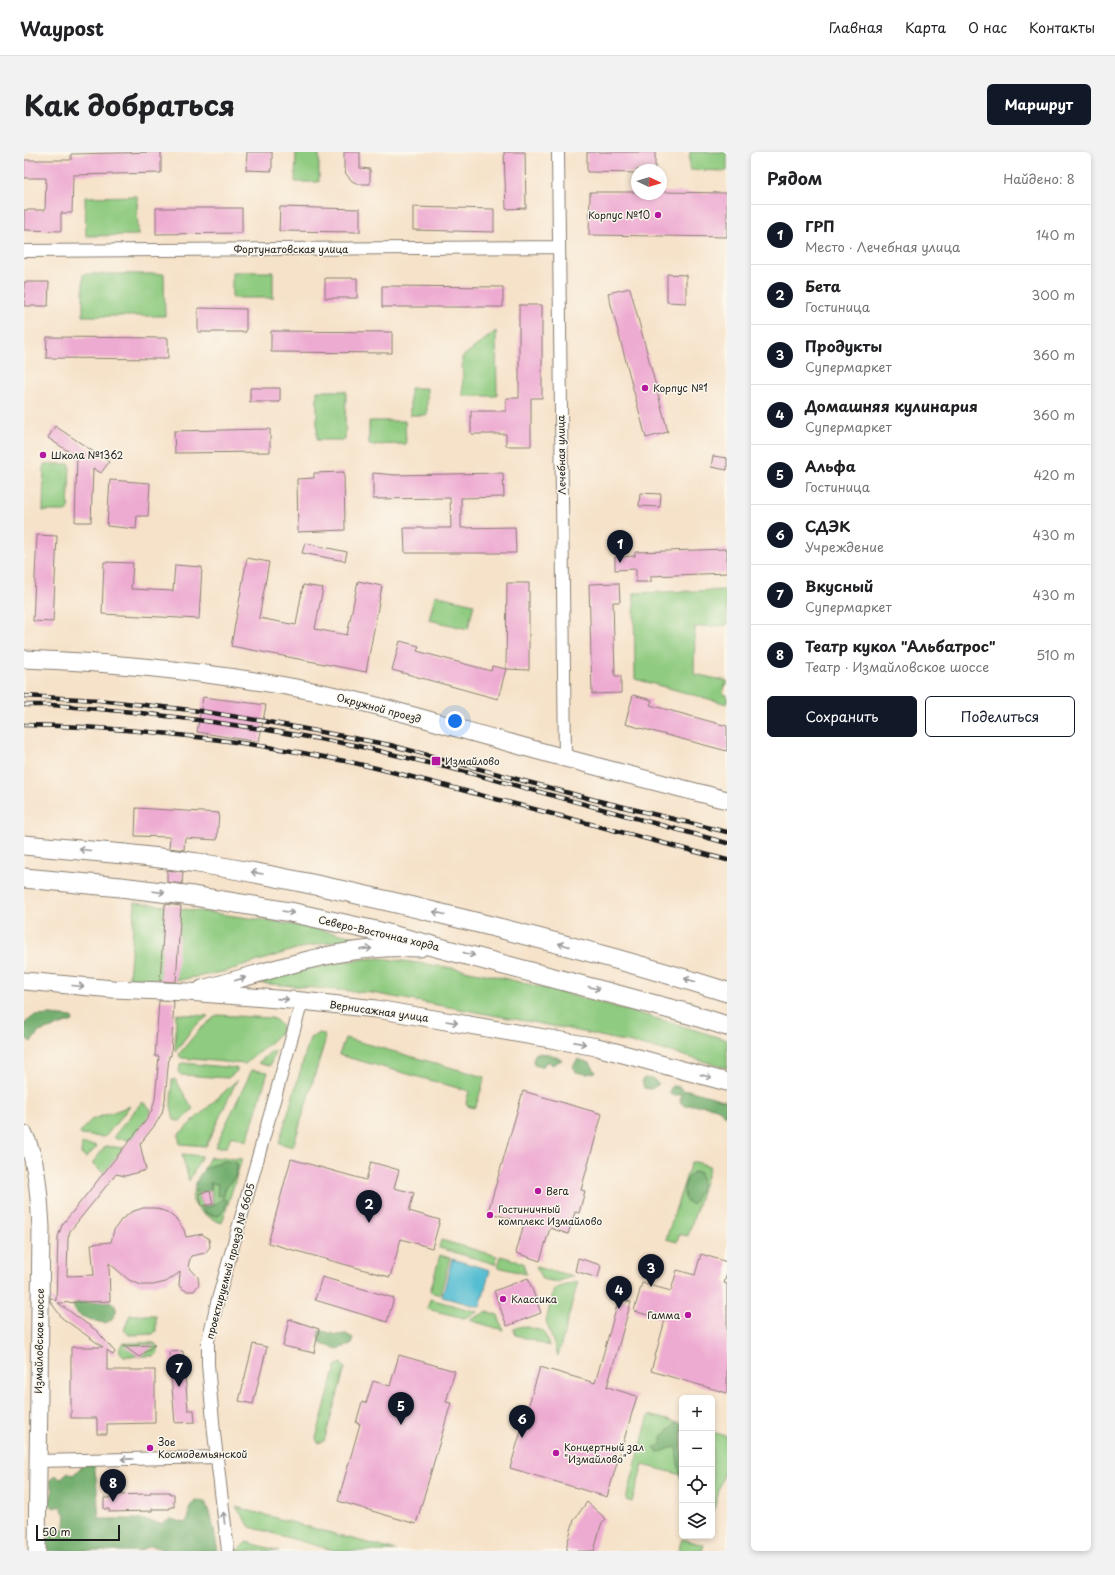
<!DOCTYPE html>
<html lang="ru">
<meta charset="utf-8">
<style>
:root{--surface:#fff;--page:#f2f2f2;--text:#202124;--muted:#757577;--line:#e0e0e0;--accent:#111827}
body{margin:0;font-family:"Playpen Sans",sans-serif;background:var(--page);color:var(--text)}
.controls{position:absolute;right:12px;bottom:12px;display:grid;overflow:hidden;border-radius:6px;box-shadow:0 2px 6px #0003}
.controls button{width:36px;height:36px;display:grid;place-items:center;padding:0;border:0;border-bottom:1px solid var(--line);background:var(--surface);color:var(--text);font:20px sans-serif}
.compass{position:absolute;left:607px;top:12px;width:36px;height:36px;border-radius:50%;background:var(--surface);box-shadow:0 2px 6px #0003;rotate:94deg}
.scale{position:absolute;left:12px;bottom:10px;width:84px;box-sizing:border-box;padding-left:4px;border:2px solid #1c1c1c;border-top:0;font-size:11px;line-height:14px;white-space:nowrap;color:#1c1c1c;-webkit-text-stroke:3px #fbf7ec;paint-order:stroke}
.you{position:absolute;left:431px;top:569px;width:14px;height:14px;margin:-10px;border:3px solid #fff;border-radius:50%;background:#1a73e8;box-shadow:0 0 0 6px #1a73e833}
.badge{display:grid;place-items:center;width:26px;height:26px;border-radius:50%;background:var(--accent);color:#fff;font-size:13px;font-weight:700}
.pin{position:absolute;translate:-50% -33px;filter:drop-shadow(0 1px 2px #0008)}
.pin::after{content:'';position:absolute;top:21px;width:14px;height:12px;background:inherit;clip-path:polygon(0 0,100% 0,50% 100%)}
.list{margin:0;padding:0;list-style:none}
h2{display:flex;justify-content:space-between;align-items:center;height:52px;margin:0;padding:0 16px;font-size:17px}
h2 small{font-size:13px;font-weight:400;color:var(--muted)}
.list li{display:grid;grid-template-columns:26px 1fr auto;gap:12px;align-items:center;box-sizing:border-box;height:60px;padding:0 16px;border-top:1px solid var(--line)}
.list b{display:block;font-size:15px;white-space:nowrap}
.list p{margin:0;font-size:13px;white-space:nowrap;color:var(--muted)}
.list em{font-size:13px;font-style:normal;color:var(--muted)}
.actions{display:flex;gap:8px;padding:12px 16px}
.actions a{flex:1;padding:9px 0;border:1px solid var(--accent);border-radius:6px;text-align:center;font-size:14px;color:var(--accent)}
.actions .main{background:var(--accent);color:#fff}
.icon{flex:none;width:22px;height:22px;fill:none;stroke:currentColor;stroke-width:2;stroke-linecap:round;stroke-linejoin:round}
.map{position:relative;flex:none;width:703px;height:1399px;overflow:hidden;border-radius:6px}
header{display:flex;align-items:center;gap:24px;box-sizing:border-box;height:56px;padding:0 20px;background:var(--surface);border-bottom:1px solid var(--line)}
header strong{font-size:19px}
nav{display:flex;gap:22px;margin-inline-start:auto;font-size:14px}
.intro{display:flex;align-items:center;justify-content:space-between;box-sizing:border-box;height:96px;padding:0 24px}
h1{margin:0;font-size:28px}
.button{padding:10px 18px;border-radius:6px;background:var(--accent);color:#fff;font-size:14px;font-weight:700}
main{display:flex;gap:24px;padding:0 24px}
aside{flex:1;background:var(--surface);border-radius:6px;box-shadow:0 2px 6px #0003}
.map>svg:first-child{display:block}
</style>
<header>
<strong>Waypost</strong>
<nav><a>Главная</a><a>Карта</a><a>О нас</a><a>Контакты</a></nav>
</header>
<div class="intro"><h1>Как добраться</h1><a class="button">Маршрут</a></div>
<main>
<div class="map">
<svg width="703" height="1399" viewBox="0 0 703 1399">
<rect width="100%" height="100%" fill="#fbf7ec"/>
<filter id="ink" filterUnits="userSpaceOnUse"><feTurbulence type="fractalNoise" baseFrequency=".025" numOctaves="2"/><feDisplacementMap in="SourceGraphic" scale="8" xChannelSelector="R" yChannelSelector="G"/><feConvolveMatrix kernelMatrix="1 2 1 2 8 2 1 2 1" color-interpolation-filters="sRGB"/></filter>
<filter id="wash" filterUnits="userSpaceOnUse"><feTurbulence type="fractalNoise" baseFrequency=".012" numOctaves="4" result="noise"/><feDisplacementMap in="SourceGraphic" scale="16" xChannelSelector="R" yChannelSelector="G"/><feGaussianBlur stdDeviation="0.9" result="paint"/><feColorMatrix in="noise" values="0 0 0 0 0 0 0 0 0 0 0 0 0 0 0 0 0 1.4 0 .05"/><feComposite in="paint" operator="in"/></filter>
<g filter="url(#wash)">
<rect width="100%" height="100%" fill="#f6e2c9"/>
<path fill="#8fcb80" stroke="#56744e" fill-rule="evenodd" d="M272,0h23v30h-24z
M666,0h37v19l-38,-1z
M113,44l1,39 -52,1 -1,-39z
M208,120h41v26h-41z
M59,122h81l1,42h-82z
M472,179l1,65h-34l-1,-39z
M386,236h17v27h-17z
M293,239h29l-1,49h-28z
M345,269h36l1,23 -37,1z
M20,312h26l-2,47h-25z
M703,438v35l-32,2 -1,47 33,7v4h-3l-1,9 4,1v9l-92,-25 -1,-86z
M411,443l39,9 -6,25 -39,-9z
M111,750l142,20 79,15 -60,12 -69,22 -47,9 -51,-2z
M355,806c40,5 80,10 120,19 76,18 153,39 228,63v28l-60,-17 -98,-22 -197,-36 -113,-10c40,-12 78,-23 120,-25z
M152,862l32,2 -15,12 -18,24z
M193,863l55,3 5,3 5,5 -2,8 -35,30 -63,-6 -2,-1 -1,-3 19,-23z
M295,881l5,1 1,7 -32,106 -14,-4 31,-105z
M321,886l140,39 -9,29 -2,2 -7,-2 -1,-3 3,-12 -130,-36z
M249,898l2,1 -5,15 -12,-3z
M158,911l55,5v3l-9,7 -47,-3 -2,-2 1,-8z
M228,918l16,2 -21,69 -16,-5 -4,11h-12z
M151,927l18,30 -13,12 -6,-1 -3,-15 1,-25z
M213,928l-31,66 -26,-2 -2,-9z
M117,951h3l8,7 -5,9 -17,21 -14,-1 -2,-3z
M106,954l-25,31 -24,-2 -1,-2 11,-13z
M58,992l12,1 3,2 -11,11 -5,-4z
M82,994l18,2 -20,25 -11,-8v-3z
M158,1002l20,2 -13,25z
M186,1005l32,2 -20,64c-12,-4 -36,-17 -28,-32l5,2 3,13 11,-2 -3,-21 8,1 6,12c0,-8 5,-11 9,-17 4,-5 4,-10 4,-16l-23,1 -11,6zM199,1046l-4,18c-8,-1 -13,-1 -18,-8 9,0 15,-4 22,-10z
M667,1010h5l14,4 -22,70 -9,-2 -2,8 -11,-3z
M417,1088l56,16 -2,8 -56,-16z
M416,1103l10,3 -10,37 -10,-3z
M477,1104l22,7 3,11 -28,-7z
M512,1115l37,9 -16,6 -15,-3z
M554,1129l-20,75 -12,-35 8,-32z
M406,1147l48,13 -14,6 -37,-9z
M463,1160l11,3 5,15 -34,-10z
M106,1163h26v16l-3,3 -24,1 -5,-5z
M498,1174l22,5 5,15 -33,-11 -3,-6z
M100,1191h30c6,4 6,9 0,13h-30c-6,-4 -6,-9 0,-13z
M317,1211l4,5 -21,73 -6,2 -2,-5 20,-72z
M625,1263l33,9v51l-39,-10 -11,37 -6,-2z
M688,1280l15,4v26l-15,54z
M212,1355l161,44h-61l-86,-24z
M658,1387l22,6 -2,6h-24z
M222,1390l34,9h-46l6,-2z"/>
<path fill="#73af6e" stroke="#486645" d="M27,863l21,2 1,4 -34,11 -8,10 -7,-5 1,-14 9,-7z
M512,901l14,1 12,6 -10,5 -4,-4 -6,6 -8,-2 -1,-6z
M554,907l12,4 6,9 -9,2 -11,-2 -3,-6z
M620,926l9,1 6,5 -8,5 -7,-1 -2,-8z
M648,934l7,1 5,4 4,-1 39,11v15c-4,-1 -4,-4 -7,-6 -6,-5 -27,-6 -35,-4l-5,-4 1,-8 -9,2 -3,-4z
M201,1009l12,2c0,6 0,11 -4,16 -4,6 -9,9 -9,17h-7l1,-12 -8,-1v8l-11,2 -5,-2c4,-20 12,-26 31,-30z
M669,1020h7c4,15 0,20 -8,33l-6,-4c-4,-12 -2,-20 7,-29z
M199,1046l4,2 -3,10 -5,6c-8,-1 -13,-2 -19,-8 10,0 16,-4 23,-10z
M86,1149c2,2 4,3 5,5 4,6 -4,16 -10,17 -5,0 -23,-6 -27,-9 -3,-3 -4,-5 -5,-9l4,-3z
M295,1178l18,5 9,-1 7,4 -2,7 -13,4 -17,-5 -1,-5 -2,-2z
M653,1270l5,2v56c-3,-8 -5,-24 -6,-33 -7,1 -12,5 -19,5l-3,-4 8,-4v-7z
M61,1311l9,3c4,17 3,35 5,53h40l22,5 10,-5 14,4 4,-6v-9l6,-8 10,1 7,20 6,30h-57v-3l-10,-2 -13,5h-94c-1,-12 6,-18 15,-24l5,3 2,-13 -6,-11 -6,2 -5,-4 4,-14 -3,-9 6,-6 4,4 8,-7 5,3z"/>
<path fill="#55bdd2" stroke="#386c77" d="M428,1107l38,11 -10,37 -38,-10z"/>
<g id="blocks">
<path fill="#eeabd2" d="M137,0v21l-88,2 -1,38h-11v18l-37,-1v-20h21l1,-32h-22v-18h47v-6z
M223,0h25v19l-26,-1z
M320,0h16v16l10,1v15h-12l-6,-3 -6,-7 -2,-7z
M480,0h21l1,56 -20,1z
M563,0h68v18h-18v3l-50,-1z
M566,40h47v2h24v-2l66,1v44l-138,-2z
M256,55l80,2v23l-81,-1z
M389,55l81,2v23l-81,-2z
M132,56h86v25l-86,1z
M643,122l19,1v28l-19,-1z
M301,126h32v20h-32z
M0,130h25l-1,24h-24z
M358,134l121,1v20h-121z
M606,136l38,144 -22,6 -38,-145z
M495,153h23v93h-11v48h-25v-12h-35v-23h35v-13h13z
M174,156l48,1v23h-48z
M247,179l121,1v21l-121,-1z
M23,185l121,1v21l-122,-1z
M226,236h30v14h-30z
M31,274l54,36 -8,11 -8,-5 -2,54h-16l2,-65 -29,-19z
M246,277v23l-95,1 -1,-22z
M689,304l14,2v12l-16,-3z
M320,320l1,58 -47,2 -1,-53 17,-1v-5z
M349,321l22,2 108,-2 1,24 -43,1v30l54,-1 1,26h-111l-1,-25h47l-1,-30 -77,1z
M86,328l40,3 -2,33h-11l-1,13 -29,-3z
M616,341l21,1 -1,13 -21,-1z
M13,383l20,1 -4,86 -20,-1z
M281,391l42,9 -2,9 -43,-8z
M703,397v24l-76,3v6h-15v-13l-21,1v-13l20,-1v-4z
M223,406l22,4 -10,56 37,7 7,-40 20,3 -8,41 32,6 11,-54 24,5 -16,86 -135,-26z
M80,410l29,1 -2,26 42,2 2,-26 27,2 -3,52 -97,-5z
M483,431h22v87l-23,-1z
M595,431l1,19h-7l2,74h6v17l-29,1 -3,-110z
M376,489l19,5 -2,5 74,20 1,-5 14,3 -8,30 -106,-29z
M609,543l19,5 -2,5 77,21v25l-102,-27z
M179,545l63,8 -7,37 -62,-10z
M112,656l83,5 -2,27 -32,-2 -1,12 -15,-2 1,-11 -35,-1z
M143,718l16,2 -1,12 -15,-2z
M141,752l16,2 -5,76 -16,-1z
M135,849h15l-3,55h-2l-4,44 -3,13 -7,12 -15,19 6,26 -21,6 -9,-2 -46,57 -2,7 -1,38 27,-1 -3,-31 20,-2 3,-12 7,-10 10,-8 12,-4h12l12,4 10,8 7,10 2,7 16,-3 7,5 1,8 -5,6 -14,3 -3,10 10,11 1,7 -5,7h-8l-7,-5 1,-14 -14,10 -13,3h-12l-12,-5 -20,-17 1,38 -52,2 39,28 18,21 -2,3 -6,-5v20h48v53l-48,1v10h-10v-16h-26v-71h32l-41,-29 -12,-17v-4l6,4 2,-64 4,-12 85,-106 5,-9 3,-11 4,-43h-4z
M499,939l79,23 -21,76 4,1 -6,22 -4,-1 -7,22 -18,-6 -10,33 -24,-8 8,-30 -36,-11z
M267,1007l75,21 5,-18 28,8 -5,18 20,5 -5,18 31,9 -8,28 -31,-9 -11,38 -122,-34z
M186,1039l3,13 -11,2 -3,-13z
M677,1102l26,8v12l-3,9 3,1v109l-76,-22 14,-51 -31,-9 8,-28 29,8 6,-21 18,5z
M554,1106l23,7 -3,13 -23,-7z
M298,1125l72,21 -7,24 -72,-22z
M504,1126l13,35 -34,13 -13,-35z
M595,1147l12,3 -24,85 30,9 -30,101 -97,-29 30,-101 55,16z
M265,1167l30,10 -5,24 -31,-7z
M229,1192l14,3 -14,57 -14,-3z
M131,1193l-16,12 -15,-11z
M159,1199l5,59h6l1,12 -20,1 -6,-71z
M375,1203l56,16 -9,31 5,1 -35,121 -78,-23 22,-77 -4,-1 6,-21 4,1 7,-22 17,5z
M126,1340h20v2h4v13h-4v2h-18v2l-43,1v-3h-5v-11h6v-3l40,-1z
M563,1350l19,17 -5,6 -7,26h-27v-7l7,-24z"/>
</g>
</g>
<g filter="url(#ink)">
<use href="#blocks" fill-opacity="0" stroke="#897f72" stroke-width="1"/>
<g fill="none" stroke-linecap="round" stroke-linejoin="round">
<g stroke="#897f72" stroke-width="14">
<path id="street" d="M534,0l7,606
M0,99l535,-4
M14,1309l179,-4
M204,1399l-14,-118 -6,-69v-23l9,-38 85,-302"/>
</g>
<g stroke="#897f72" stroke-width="19">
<path id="secondary" d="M0,507c99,4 197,14 294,33 64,13 126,33 189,50 73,21 146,39 220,58
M0,829l89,8 75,3 114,9 74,8 221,38 130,35
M178,837c75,-19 139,-46 218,-41
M0,982c14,29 15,62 17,94l-4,323"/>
</g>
<g stroke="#897f72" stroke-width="21">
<path id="primary" d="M100,702c24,3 49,5 74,9 82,13 163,31 244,51 95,23 191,48 285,78
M97,735l72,9 97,16 86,19 313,83 38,12"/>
</g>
<use href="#street" stroke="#fff" stroke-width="12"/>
<use href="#secondary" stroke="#fff" stroke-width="17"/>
<use href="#primary" stroke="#fff" stroke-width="19"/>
<g stroke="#1c1c1c" stroke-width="4.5">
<path id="rail" d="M0,544l74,4 102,11 63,10 127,24 205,55 132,32
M0,553h28l81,7 65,8 64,9 92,16 116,28 257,70
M0,573c109,2 219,15 326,37 54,12 107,27 161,41 72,19 144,38 216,57"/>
</g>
<use href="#rail" stroke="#fbf7ec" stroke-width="3" stroke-dasharray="9" stroke-linecap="butt"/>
<g stroke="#897f72" stroke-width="21" stroke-linecap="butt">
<path id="primary-bridge" d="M0,693l100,9
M0,726l97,9"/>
</g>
<use href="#primary-bridge" stroke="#fff" stroke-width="19"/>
</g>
<defs><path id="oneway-shaft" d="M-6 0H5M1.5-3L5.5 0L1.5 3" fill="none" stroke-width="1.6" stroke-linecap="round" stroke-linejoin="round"/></defs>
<g stroke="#999">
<use href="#oneway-shaft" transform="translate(61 698) rotate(-175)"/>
<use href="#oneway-shaft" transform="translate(233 721) rotate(-170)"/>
<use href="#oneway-shaft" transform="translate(135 740) rotate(7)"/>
<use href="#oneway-shaft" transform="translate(264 760) rotate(10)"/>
<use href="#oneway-shaft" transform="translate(415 761) rotate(-166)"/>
<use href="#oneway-shaft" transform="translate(540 793) rotate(-165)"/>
<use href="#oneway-shaft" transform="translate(342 797) rotate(-7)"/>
<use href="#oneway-shaft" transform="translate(445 802) rotate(15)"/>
<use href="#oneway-shaft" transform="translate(216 827) rotate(-16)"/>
<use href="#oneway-shaft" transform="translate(666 828) rotate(-164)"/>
<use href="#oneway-shaft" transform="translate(54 834) rotate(5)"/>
<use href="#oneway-shaft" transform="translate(570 836) rotate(15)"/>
<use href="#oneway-shaft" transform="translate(259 847) rotate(4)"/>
<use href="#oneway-shaft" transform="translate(428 870) rotate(10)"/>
<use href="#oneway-shaft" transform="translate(556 891) rotate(11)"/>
<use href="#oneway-shaft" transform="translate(682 924) rotate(15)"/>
<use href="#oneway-shaft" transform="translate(103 1307) rotate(179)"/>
<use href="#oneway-shaft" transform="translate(200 1366) rotate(-96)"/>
</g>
</g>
<g fill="#b5179e" stroke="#fbf7ec" stroke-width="1.5">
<circle cx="634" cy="63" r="4"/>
<circle cx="621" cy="236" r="4"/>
<circle cx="19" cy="303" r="4"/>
<rect x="407" y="604" width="10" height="10" rx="2"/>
<circle cx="514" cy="1039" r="4"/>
<circle cx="466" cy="1063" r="4"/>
<circle cx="479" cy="1147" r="4"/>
<circle cx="664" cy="1163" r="4"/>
<circle cx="126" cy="1296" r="4"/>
<circle cx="532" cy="1301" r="4"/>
</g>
<g text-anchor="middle" stroke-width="3" stroke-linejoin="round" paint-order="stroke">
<g font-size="10" fill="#1c1c1c" stroke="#fbf7ec" text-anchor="start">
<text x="626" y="67" text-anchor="end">Корпус №10</text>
<text x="629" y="240">Корпус №1</text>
<text x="27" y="307">Школа №1362</text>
<text x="421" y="613">Измайлово</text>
<text x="522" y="1043">Вега</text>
<text x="474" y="1061">Гостиничный<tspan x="474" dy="12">комплекс Измайлово</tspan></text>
<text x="487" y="1151">Классика</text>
<text x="656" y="1167" text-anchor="end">Гамма</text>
<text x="134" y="1294">Зое<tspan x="134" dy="12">Космодемьянской</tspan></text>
<text x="540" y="1299">Концертный зал<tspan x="540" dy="12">"Измайлово"</tspan></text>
</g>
<g font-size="10" fill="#1c1c1c" stroke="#fbf7ec">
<text x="267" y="101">Фортунатовская улица</text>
<text transform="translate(537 303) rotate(-91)" y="4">Лечебная улица</text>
<text transform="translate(355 556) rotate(15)" y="4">Окружной проезд</text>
<text transform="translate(355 781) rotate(13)" y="4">Северо-Восточная хорда</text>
<text transform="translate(355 859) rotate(8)" y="4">Вернисажная улица</text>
<text transform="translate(206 1109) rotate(-75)" y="4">проектируемый проезд № 6605</text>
<text transform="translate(15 1189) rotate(-89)" y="4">Измайловское шоссе</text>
</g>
</g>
</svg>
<div class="controls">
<button>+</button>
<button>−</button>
<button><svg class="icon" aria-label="locate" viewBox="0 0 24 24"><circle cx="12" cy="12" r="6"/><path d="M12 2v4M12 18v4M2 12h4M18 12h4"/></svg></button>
<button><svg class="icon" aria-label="layers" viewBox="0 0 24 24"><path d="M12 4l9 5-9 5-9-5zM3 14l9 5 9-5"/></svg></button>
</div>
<svg class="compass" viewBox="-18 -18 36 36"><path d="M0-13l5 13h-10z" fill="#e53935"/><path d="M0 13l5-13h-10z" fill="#757577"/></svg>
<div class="scale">50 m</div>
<div class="you"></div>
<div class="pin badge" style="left:596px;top:411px">1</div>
<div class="pin badge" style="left:345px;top:1071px">2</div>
<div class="pin badge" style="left:627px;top:1135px">3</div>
<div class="pin badge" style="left:595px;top:1157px">4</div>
<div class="pin badge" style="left:377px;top:1273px">5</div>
<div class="pin badge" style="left:498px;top:1286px">6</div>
<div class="pin badge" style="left:155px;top:1235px">7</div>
<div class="pin badge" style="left:89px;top:1350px">8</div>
</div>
<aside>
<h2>Рядом<small>Найдено: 8</small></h2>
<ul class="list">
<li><span class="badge">1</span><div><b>ГРП</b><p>Место · Лечебная улица</p></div><em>140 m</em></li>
<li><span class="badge">2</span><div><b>Бета</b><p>Гостиница</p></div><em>300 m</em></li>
<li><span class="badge">3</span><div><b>Продукты</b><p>Супермаркет</p></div><em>360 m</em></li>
<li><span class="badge">4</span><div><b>Домашняя кулинария</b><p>Супермаркет</p></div><em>360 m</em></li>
<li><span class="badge">5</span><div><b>Альфа</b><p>Гостиница</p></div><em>420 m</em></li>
<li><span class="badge">6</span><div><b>СДЭК</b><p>Учреждение</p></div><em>430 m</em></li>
<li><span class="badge">7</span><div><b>Вкусный</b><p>Супермаркет</p></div><em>430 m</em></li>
<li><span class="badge">8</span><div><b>Театр кукол &quot;Альбатрос&quot;</b><p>Театр · Измайловское шоссе</p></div><em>510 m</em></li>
</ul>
<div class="actions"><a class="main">Сохранить</a><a>Поделиться</a></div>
</aside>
</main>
